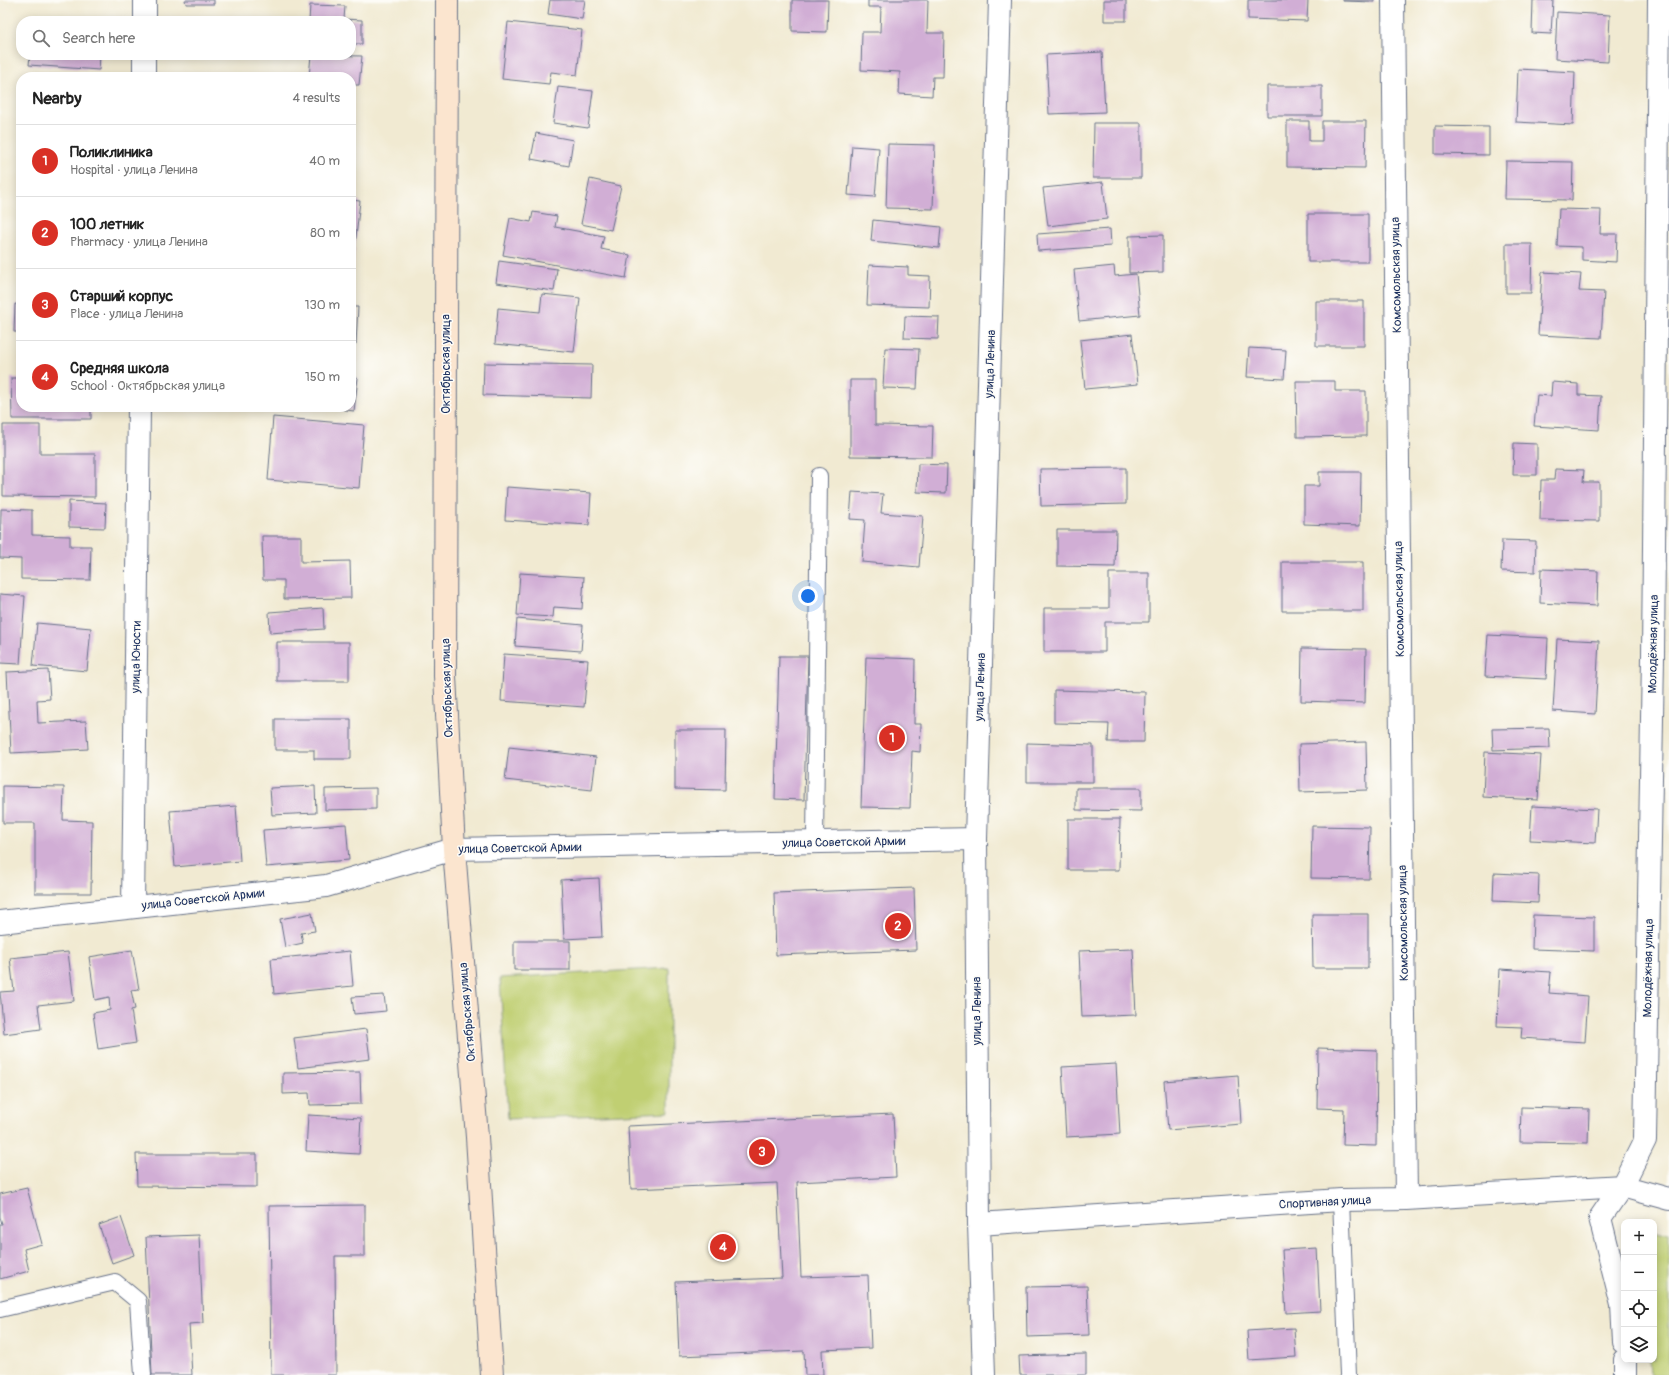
<!DOCTYPE html>
<meta charset="utf-8">
<style>
:root{--surface:#fff;--page:#f6f6f6;--text:#222;--muted:#767676;--line:#e0e0e0;--accent:#d93025}
body{margin:0;font-family:Pangolin,sans-serif;background:var(--page);color:var(--text)}
.controls{position:absolute;right:12px;bottom:12px;display:grid;overflow:hidden;border-radius:8px;box-shadow:0 2px 10px #0003}
.controls button{width:36px;height:36px;display:grid;place-items:center;padding:0;border:0;border-bottom:1px solid var(--line);background:var(--surface);color:var(--text);font:20px sans-serif}
.you{position:absolute;left:808px;top:596px;width:14px;height:14px;margin:-10px;border:3px solid #fff;border-radius:50%;background:#1a73e8;box-shadow:0 0 0 6px #1a73e833}
.badge{display:grid;place-items:center;width:26px;height:26px;border-radius:50%;background:var(--accent);color:#fff;font-size:13px;font-weight:700}
.pin{position:absolute;translate:-50% -50%;border:2px solid #fff;box-shadow:0 1px 4px #0006}
.list{margin:0;padding:0;list-style:none}
h2{display:flex;justify-content:space-between;align-items:center;height:52px;margin:0;padding:0 16px;font-size:17px}
h2 small{font-size:13px;font-weight:400;color:var(--muted)}
.list li{display:grid;grid-template-columns:26px 1fr auto;gap:12px;align-items:center;box-sizing:border-box;height:72px;padding:0 16px;border-top:1px solid var(--line)}
.list b{display:block;font-size:15px;white-space:nowrap}
.list p{margin:0;font-size:13px;white-space:nowrap;color:var(--muted)}
.list em{font-size:13px;font-style:normal;color:var(--muted)}
.icon{flex:none;width:22px;height:22px;fill:none;stroke:currentColor;stroke-width:2;stroke-linecap:round;stroke-linejoin:round}
.map{position:relative;flex:none;width:1669px;height:1375px;overflow:hidden}
.search{position:absolute;background:var(--surface);box-shadow:0 2px 10px #0003;left:16px;top:16px;width:340px;height:44px;display:flex;align-items:center;gap:10px;box-sizing:border-box;padding:0 14px;border-radius:16px;color:var(--muted);font-size:15px}
.panel{position:absolute;background:var(--surface);box-shadow:0 2px 10px #0003;left:16px;top:72px;width:340px;height:340px;border-radius:16px}
.map>svg:first-child{display:block}
</style>
<div class="map">
<svg width="1669" height="1375" viewBox="0 0 1669 1375">
<rect width="100%" height="100%" fill="#fdfcf7"/>
<filter id="ink" filterUnits="userSpaceOnUse"><feTurbulence type="fractalNoise" baseFrequency=".025" numOctaves="2"/><feDisplacementMap in="SourceGraphic" scale="8" xChannelSelector="R" yChannelSelector="G"/><feConvolveMatrix kernelMatrix="1 2 1 2 8 2 1 2 1" color-interpolation-filters="sRGB"/></filter>
<filter id="wash" filterUnits="userSpaceOnUse"><feTurbulence type="fractalNoise" baseFrequency=".012" numOctaves="4" result="noise"/><feDisplacementMap in="SourceGraphic" scale="16" xChannelSelector="R" yChannelSelector="G"/><feGaussianBlur stdDeviation="0.9" result="paint"/><feColorMatrix in="noise" values="0 0 0 0 0 0 0 0 0 0 0 0 0 0 0 0 0 1.4 0 .05"/><feComposite in="paint" operator="in"/></filter>
<g filter="url(#wash)">
<rect width="100%" height="100%" fill="#f1ead2"/>
<path fill="#c0cf72" stroke="#6e7f68" d="M669,968v144l-161,7 -8,-141z
M1654,1230l15,4v141h-19l-1,-15h5z"/>
<g id="blocks">
<path fill="#d1aed5" d="M185,0h29v4h-28z
M550,0h35l-3,19 -34,-5z
M792,0h36l-1,32 -35,-1z
M868,0h60l-1,33h17l-1,44h-10l-1,19 -33,-2 1,-22 -39,-2 1,-38h18l1,-25h-13z
M1104,0h22v21h-22z
M1248,0h60l-1,21 -59,-2z
M1343,0h31v2l-31,-1z
M1533,0h20l-2,34 -19,-1z
M310,5l35,1 -1,13 18,1v24h-11v-23h-42z
M1557,12l53,3 -2,47 -53,-3z
M32,19l18,1v1h-18z
M508,22l74,8 -5,45 -26,-3 -2,12 -47,-5z
M1102,52l3,60 -56,2 -3,-59z
M30,55h70l-1,15 -70,-5z
M311,55l51,1 -3,29h-8v-8h-42z
M1518,69l57,3 -2,53 -57,-3z
M1267,86h55v30h-55z
M558,87l35,4 -5,37 -35,-5z
M1287,121h22v20h13v-20h44l-1,47 -78,-1z
M1094,123h47v55h-48z
M1435,126l54,1v28l-54,-1z
M536,133l37,7 -4,26 -38,-7z
M888,144l47,1 -2,64 -47,-1z
M852,146l27,2 -4,49 -27,-2z
M1506,161l67,1 -1,38 -67,-1z
M590,179l31,7 -10,44 -30,-6z
M1103,182l4,37 -59,7 -5,-38z
M351,200l9,1 -7,63 -2,-1z
M1559,209l42,1 -1,24h17l-1,28 -34,-2v-13l-25,-1z
M533,212l24,4 -2,11 49,9 -3,13 29,6 -4,23 -123,-23 7,-37 21,4z
M1308,214h60v48h-60z
M873,220l68,7 -2,21 -68,-7z
M1110,229l1,17 -73,5 -1,-17z
M1163,235v37l-34,1v-37z
M1506,244h26l-1,49h-25z
M499,261l58,8 -3,22 -58,-8z
M869,265l39,2v8l22,1 -1,31 -62,-2z
M1114,266l1,10 21,-2 4,41 -61,6 -5,-51z
M1542,272l39,2 -2,17 25,1 -3,46 -63,-3z
M542,294l38,4 -6,54 -79,-8 3,-36 42,4z
M1316,301h48v45h-48z
M15,304l6,1v27h-7z
M351,307h7l-2,37 -5,-1z
M905,316l34,1 -1,22 -34,-1z
M1132,334l6,50 -53,5 -5,-49z
M885,348l34,1 -2,40 -34,-1z
M1249,348l37,2 -2,29 -37,-2z
M484,363l108,2 -1,33 -108,-3z
M351,377l7,1 -4,33 -24,-3 21,-1z
M11,378h10v29h70v12h-79z
M850,380h25v45l58,1 -1,31 -82,-1z
M1296,381h39v10h31v45l-69,1z
M1552,382l26,2v11l23,1 -2,34 -65,-4 3,-31 14,1z
M273,417l91,8 -5,63 -91,-8z
M3,425h37v29h55v43l-92,-1z
M1514,443l23,1v31h-24z
M918,464l29,1 -1,28 -29,-1z
M1126,468v36l-85,2 -1,-37z
M1555,469l29,1 -1,12h16v39l-59,-1 1,-40h13z
M1319,472h42l-1,54 -56,-2v-38h15z
M507,487l84,6 -2,32 -84,-5z
M852,492l31,2 -2,19 42,3 -4,51 -57,-5 3,-42 -15,-1z
M69,501l37,2 -1,25 -36,-1z
M1,509l31,1v25l38,1v10h21l-1,34 -69,-1v-20l-21,-1z
M1057,530h59l-1,37 -58,-1z
M262,536h39v26l49,-1 1,37 -67,1v-19h-21z
M1502,540l34,1 -1,31 -34,-1z
M1282,562h81v49h-81z
M1541,569l57,2 -1,35 -57,-3z
M520,573l64,4 -2,32 -28,-2 -1,10 -36,-2z
M1109,573h40v49h-44v30h-61v-44h65z
M0,594l25,2 -5,68 -20,-1z
M323,608l1,21 -54,4 -1,-21z
M517,619l66,6 -2,26 -66,-5z
M37,623l54,5 -4,43 -54,-5z
M1488,635l60,3 -2,41 -61,-3z
M1557,639l42,2 -4,73 -42,-3z
M277,642h72v39h-72z
M1302,648l64,1 -1,54 -64,-2z
M504,654l84,6 -4,47 -83,-6z
M779,656h29l-4,144 -29,-1z
M866,657l49,2 -1,65h7l-1,28 -8,-1 -2,57 -49,-1z
M48,670l2,29 -13,1 1,23 48,-2 2,28 -77,4 -4,-81z
M1054,690l91,2 -1,50h-36l1,-18 -55,-1z
M275,719h76v40h-37v-9h-39z
M1549,728l1,20 -57,2 -1,-21z
M675,730h51l-1,60 -50,-1z
M1366,742l1,48 -67,2 -1,-48z
M1027,743l66,2v37h-66z
M509,747l87,10 -4,33 -87,-10z
M1485,752l56,3 -3,45 -55,-3z
M3,786l61,1 -1,33 29,1 -1,72h-56v-70h-32z
M315,786l1,27 -44,2 -2,-27z
M376,788v21l-51,1v-21z
M1076,788h65v23l-65,-1z
M236,806l4,55 -65,6 -5,-56z
M1532,806l65,3 -2,34 -65,-3z
M1068,819h52l-1,51h-51z
M346,824l3,36 -83,7 -3,-37z
M1312,826l58,1 -1,52 -58,-1z
M1494,873l45,2 -1,28 -45,-2z
M599,878l3,59 -38,2 -3,-59z
M914,888l2,62 -140,5 -2,-62z
M312,913l3,18 -14,2 2,10 -18,4 -5,-28z
M1312,914h56v54h-55z
M1533,915l61,2v34l-62,-2z
M514,941h56v29h-56z
M1133,949l3,66 -54,2 -3,-66z
M132,950l7,39 -8,1 4,19 -4,1 5,33 -38,6 -5,-36 17,-3 -1,-13 -14,3 -6,-43z
M350,951l3,35 -79,8 -3,-35z
M68,952l6,49 -36,4 3,24 -37,5 -4,-42 14,-1 -4,-33z
M1500,969l51,3 -2,21 39,3 -3,46 -64,-4 1,-11 -25,-1z
M384,995l2,16 -32,3 -2,-17z
M366,1029l4,30 -72,9 -4,-30z
M1318,1048l59,2 -1,96 -33,-1 1,-36 -27,-1z
M1116,1064l4,70 -54,3 -4,-70z
M360,1072l1,32 -51,1 -1,-12 -26,1v-21z
M1238,1075l3,49 -73,6 -4,-49z
M1521,1107l68,2 -1,34 -68,-1z
M893,1114l3,63 -99,5 4,95 67,-2 3,73 -49,2 1,25h-18l-1,-24 -125,5 -3,-74 106,-4 -5,-95 -146,6 -3,-63z
M308,1115l53,3 -2,36 -53,-3z
M136,1154h121v33l-120,-1z
M27,1188l15,56 -18,5 5,22 -29,8v-55h2l-2,-7v-23z
M365,1205v51h-30l1,119h-65l-2,-169z
M121,1217l13,38 -22,8 -13,-38z
M199,1235l4,88 -14,1 3,51h-40l-6,-138z
M1317,1248l3,63 -34,2 -4,-63z
M1087,1286l2,49 -62,2 -1,-50z
M1294,1328l2,29 -47,3 -2,-29z
M1086,1354v21h-66l-1,-19z"/>
</g>
</g>
<g filter="url(#ink)">
<use href="#blocks" fill-opacity="0" stroke="#667087" stroke-width="1"/>
<g fill="none" stroke-linecap="round" stroke-linejoin="round">
<g stroke="#667087" stroke-width="18">
<path id="lane" d="M815,843l4,-367
M1341,1200l7,175
M0,1309l115,-27 23,19 5,74"/>
</g>
<g stroke="#667087" stroke-width="24">
<path id="street" d="M1393,0l13,1199
M145,21v-21
M144,77v-22
M133,907l6,-500
M0,922l326,-36 128,-37 522,-10
M979,1224l362,-24 65,-1 216,-13 47,13
M1624,1342l-2,-37 -22,-87 22,-32 23,-46 8,-483 6,-657
M1625,1360v15
M984,1375l-5,-151 -3,-385 24,-839"/>
</g>
<g stroke="#667087" stroke-width="24">
<path id="secondary" d="M447,0l-2,676 9,173 23,288 15,238"/>
</g>
<use href="#lane" stroke="#fff" stroke-width="16"/>
<use href="#street" stroke="#fff" stroke-width="22"/>
<use href="#secondary" stroke="#fbe5cf" stroke-width="22"/>
</g>
</g>
<g text-anchor="middle" stroke-width="3" stroke-linejoin="round" paint-order="stroke">
<g font-size="12" fill="#1b2f5e" stroke="#fdfcf7">
<text transform="translate(1396 275) rotate(-91)" y="4">Комсомольская улица</text>
<text transform="translate(446 364) rotate(-90)" y="4">Октябрьская улица</text>
<text transform="translate(990 364) rotate(-88)" y="4">улица Ленина</text>
<text transform="translate(1399 599) rotate(-91)" y="4">Комсомольская улица</text>
<text transform="translate(1653 644) rotate(-89)" y="4">Молодёжная улица</text>
<text transform="translate(136 657) rotate(-89)" y="4">улица Юности</text>
<text transform="translate(980 687) rotate(-88)" y="4">улица Ленина</text>
<text transform="translate(447 688) rotate(-92)" y="4">Октябрьская улица</text>
<text transform="translate(844 842) rotate(-1)" y="4">улица Советской Армии</text>
<text transform="translate(520 848) rotate(-1)" y="4">улица Советской Армии</text>
<text transform="translate(203 899) rotate(-6)" y="4">улица Советской Армии</text>
<text transform="translate(1403 923) rotate(-91)" y="4">Комсомольская улица</text>
<text transform="translate(1648 968) rotate(-89)" y="4">Молодёжная улица</text>
<text transform="translate(977 1011) rotate(-90)" y="4">улица Ленина</text>
<text transform="translate(467 1012) rotate(-95)" y="4">Октябрьская улица</text>
<text transform="translate(1325 1202) rotate(-3)" y="4">Спортивная улица</text>
</g>
</g>
</svg>
<div class="controls">
<button>+</button>
<button>−</button>
<button><svg class="icon" aria-label="locate" viewBox="0 0 24 24"><circle cx="12" cy="12" r="6"/><path d="M12 2v4M12 18v4M2 12h4M18 12h4"/></svg></button>
<button><svg class="icon" aria-label="layers" viewBox="0 0 24 24"><path d="M12 4l9 5-9 5-9-5zM3 14l9 5 9-5"/></svg></button>
</div>
<div class="you"></div>
<div class="pin badge" style="left:892px;top:738px">1</div>
<div class="pin badge" style="left:898px;top:926px">2</div>
<div class="pin badge" style="left:762px;top:1152px">3</div>
<div class="pin badge" style="left:723px;top:1247px">4</div>
<div class="search"><svg class="icon" aria-label="search" viewBox="0 0 24 24"><circle cx="10" cy="10" r="6"/><path d="M15 15l6 6"/></svg>Search here</div>
<section class="panel">
<h2>Nearby<small>4 results</small></h2>
<ul class="list">
<li><span class="badge">1</span><div><b>Поликлиника</b><p>Hospital · улица Ленина</p></div><em>40 m</em></li>
<li><span class="badge">2</span><div><b>100 летник</b><p>Pharmacy · улица Ленина</p></div><em>80 m</em></li>
<li><span class="badge">3</span><div><b>Старший корпус</b><p>Place · улица Ленина</p></div><em>130 m</em></li>
<li><span class="badge">4</span><div><b>Средняя школа</b><p>School · Октябрьская улица</p></div><em>150 m</em></li>
</ul>
</section>
</div>
